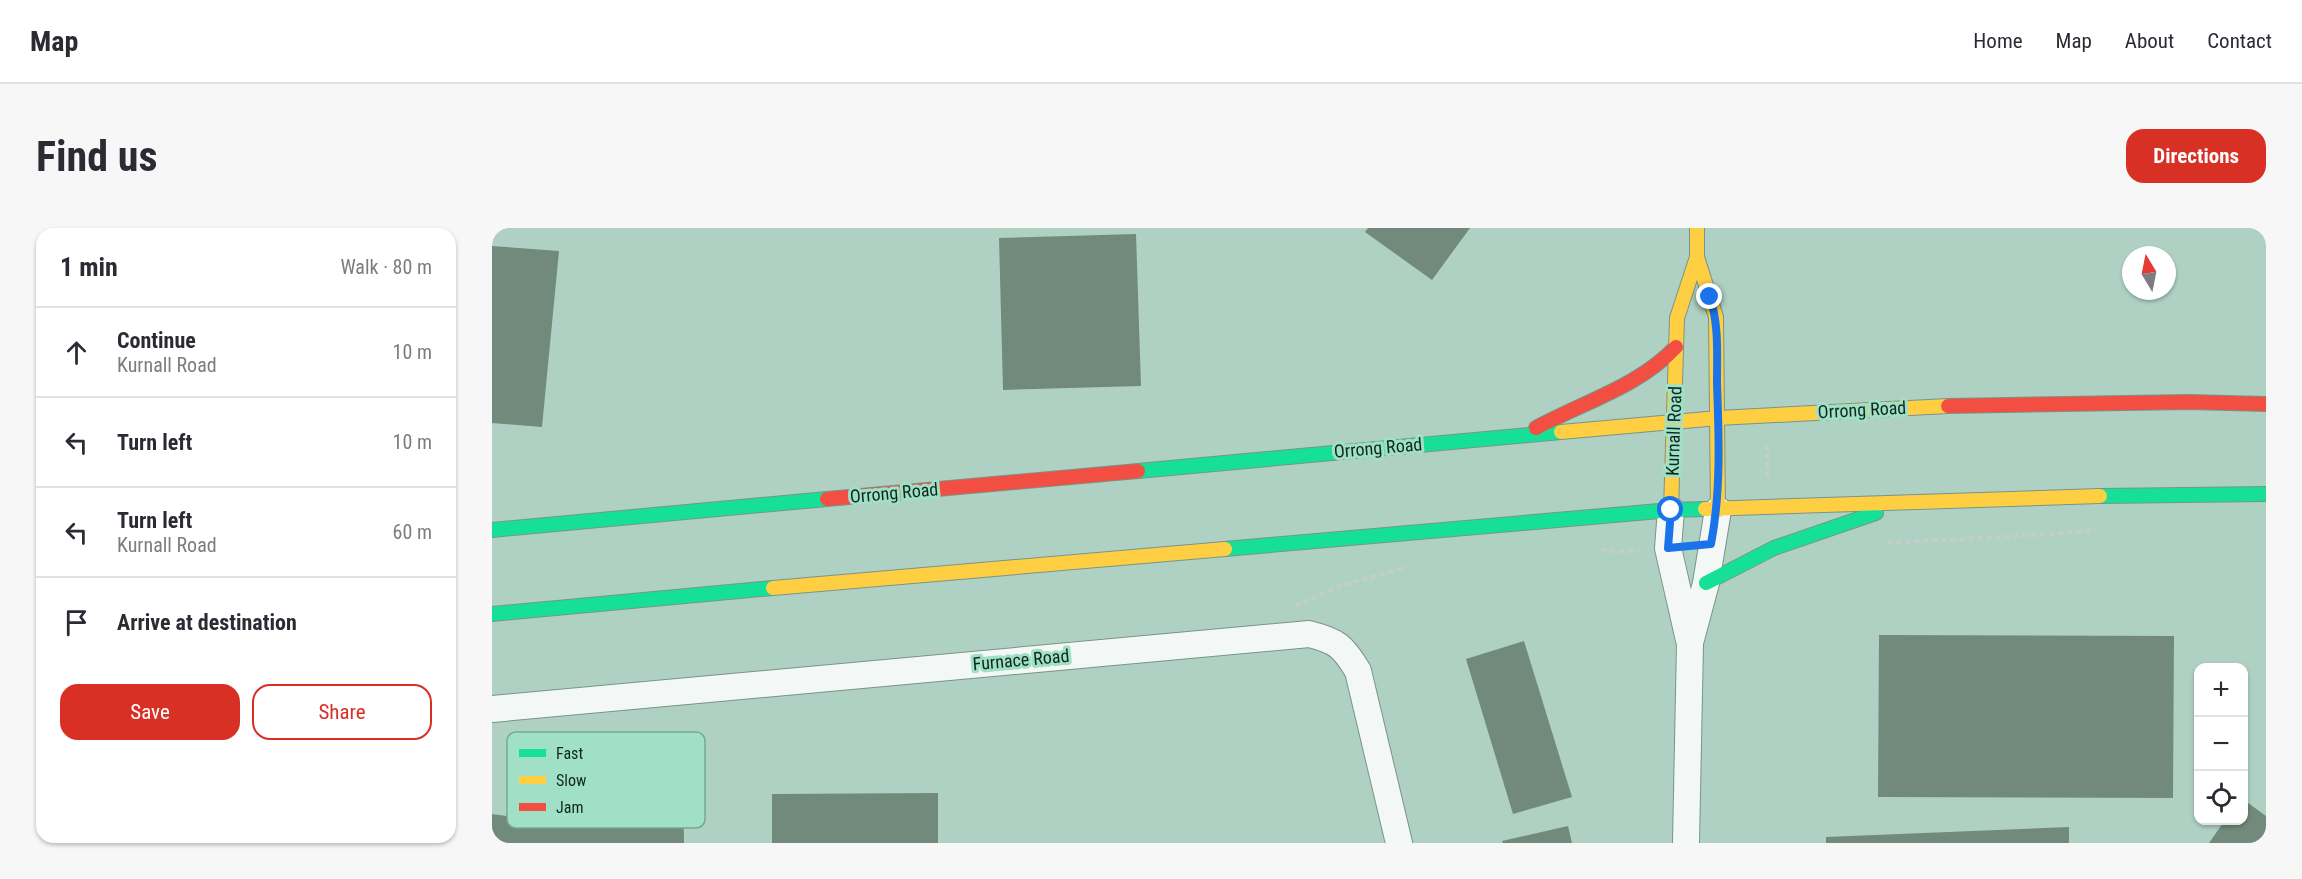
<!DOCTYPE html>
<meta charset="utf-8">
<style>
:root{--surface:#fff;--page:#f7f7f7;--text:#2b2b33;--muted:#7c7c81;--line:#e1e1e2;--accent:#d93025}
body{margin:0;font-family:"Roboto Condensed",sans-serif;background:var(--page);color:var(--text)}
.controls{position:absolute;right:18px;bottom:18px;display:grid;overflow:hidden;border-radius:12px;box-shadow:0 2px 4px #0004}
.controls button{width:54px;height:54px;display:grid;place-items:center;padding:0;border:0;border-bottom:2px solid var(--line);background:var(--surface);color:var(--text);font:30px sans-serif}
.compass{position:absolute;left:1630px;top:18px;width:54px;height:54px;border-radius:50%;background:var(--surface);box-shadow:0 2px 4px #0004;rotate:350deg}
.stop{position:absolute;width:18px;height:18px;margin:-14px;border:4px solid #1a73e8;border-radius:50%;background:#fff}
.stop.end{background:#1a73e8;border-color:#fff;box-shadow:0 2px 6px #0008}
.list{margin:0;padding:0;list-style:none}
h2{display:flex;justify-content:space-between;align-items:center;height:78px;margin:0;padding:0 24px;font-size:26px}
h2 small{font-size:20px;font-weight:400;color:var(--muted)}
.list li{display:grid;grid-template-columns:39px 1fr auto;gap:18px;align-items:center;box-sizing:border-box;height:90px;padding:0 24px;border-top:2px solid var(--line)}
.list b{display:block;font-size:22px;white-space:nowrap}
.list p{margin:0;font-size:20px;white-space:nowrap;color:var(--muted)}
.list em{font-size:20px;font-style:normal;color:var(--muted)}
.actions{display:flex;gap:12px;padding:18px 24px}
.actions a{flex:1;padding:14px 0;border:2px solid var(--accent);border-radius:18px;text-align:center;font-size:21px;color:var(--accent)}
.actions .main{background:var(--accent);color:#fff}
.icon{flex:none;width:33px;height:33px;fill:none;stroke:currentColor;stroke-width:2;stroke-linecap:round;stroke-linejoin:round}
.map{position:relative;flex:none;width:1774px;height:615px;overflow:hidden;border-radius:18px}
header{display:flex;align-items:center;gap:36px;box-sizing:border-box;height:84px;padding:0 30px;background:var(--surface);border-bottom:2px solid var(--line)}
header strong{font-size:28px}
nav{display:flex;gap:33px;margin-inline-start:auto;font-size:21px}
.intro{display:flex;align-items:center;justify-content:space-between;box-sizing:border-box;height:144px;padding:0 36px}
h1{margin:0;font-size:42px}
.button{padding:15px 27px;border-radius:18px;background:var(--accent);color:#fff;font-size:21px;font-weight:700}
main{display:flex;gap:36px;padding:0 36px}
aside{flex:1;background:var(--surface);border-radius:18px;box-shadow:0 2px 4px #0004}
.map>svg:first-child{display:block}
</style>
<header>
<strong>Map</strong>
<nav><a>Home</a><a>Map</a><a>About</a><a>Contact</a></nav>
</header>
<div class="intro"><h1>Find us</h1><a class="button">Directions</a></div>
<main>
<aside>
<h2>1 min<small>Walk · 80 m</small></h2>
<ul class="list">
<li><svg class="icon" aria-label="ahead" viewBox="0 0 24 24"><path d="M12 20V5M6 11l6-6 6 6"/></svg><div><b>Continue</b><p>Kurnall Road</p></div><em>10 m</em></li>
<li><svg class="icon" aria-label="left" viewBox="0 0 24 24"><path d="M17 20v-9H6M10 6l-5 5 5 5"/></svg><div><b>Turn left</b></div><em>10 m</em></li>
<li><svg class="icon" aria-label="left" viewBox="0 0 24 24"><path d="M17 20v-9H6M10 6l-5 5 5 5"/></svg><div><b>Turn left</b><p>Kurnall Road</p></div><em>60 m</em></li>
<li><svg class="icon" aria-label="arrive" viewBox="0 0 24 24"><path d="M6 21V4h12l-3 4 3 4H6"/></svg><div><b>Arrive at destination</b></div></li>
</ul>
<div class="actions"><a class="main">Save</a><a>Share</a></div>
</aside>
<div class="map">
<svg width="1774" height="615" viewBox="0 0 1774 615">
<rect width="100%" height="100%" fill="#afd1c3"/>
<path fill="#728a7c" d="M876,0h102l-38,52 -67,-48z
M644,6l5,152 -138,4 -4,-152z
M0,18l67,5 -17,176 -50,-4z
M1387,407l295,1 -1,162 -295,-1z
M1032,413l48,156 -59,17 -47,-155z
M191,553l1,62h-192v-29l30,4 3,-36z
M446,565v50h-166v-49z
M1752,572l22,16v27h-57l16,-23h19z
M1076,598l4,17h-69l-1,-2z
M1577,599v16h-243v-6z"/>
<g fill="none" stroke-linecap="round" stroke-linejoin="round">
<g stroke="#799489" stroke-width="28">
<path id="street" d="M1179,282l-3,38 21,92
M0,481l817,-75c28,7 34,12 49,37l41,172
M1194,615l4,-200 16,-60 12,-73"/>
</g>
<g stroke="#799489" stroke-width="16">
<path id="fast" d="M646,243l423,-39
M1608,268l166,-2
M0,302l335,-31
M733,321l446,-39 34,-1
M1214,355l68,-35 102,-35
M0,386l281,-26"/>
</g>
<g stroke="#799489" stroke-width="16">
<path id="slow" d="M1205,0v29l19,60 2,193
M1069,204l157,-14 230,-12
M1213,281l395,-13
M1179,282l6,-192 20,-61
M281,360l452,-39"/>
</g>
<g stroke="#799489" stroke-width="16">
<path id="jam" d="M1456,178l241,-4 77,2
M1044,200c47,-26 102,-41 140,-81
M335,271l311,-28"/>
</g>
<path stroke="#c3ceca" stroke-width="4" stroke-dasharray="6 3" stroke-linecap="butt" d="M1275,249v-32
M1395,315l168,-9 40,-4
M1109,321l18,3 22,-2
M803,378l42,-19 69,-20"/>
<use href="#street" stroke="#f3f8f6" stroke-width="26"/>
<use href="#fast" stroke="#16e098" stroke-width="14"/>
<use href="#slow" stroke="#ffcf43" stroke-width="14"/>
<use href="#jam" stroke="#f24e42" stroke-width="14"/>
</g>
<g fill="none" stroke-linecap="round" stroke-linejoin="round">
<path stroke="#1a73e8" stroke-width="8" d="M1179,282l-3,38 43,-4c10,-52 8,-107 6,-161 0,-29 2,-58 -7,-86"/>
</g>
<g text-anchor="middle" stroke-width="6" stroke-linejoin="round" paint-order="stroke">
<g font-size="18" fill="#0e281f" stroke="#a0e0c6">
<text transform="translate(1370 182) rotate(-3)" y="6">Orrong Road</text>
<text transform="translate(1182 203) rotate(-88)" y="6">Kurnall Road</text>
<text transform="translate(886 220) rotate(-5)" y="6">Orrong Road</text>
<text transform="translate(402 265) rotate(-5)" y="6">Orrong Road</text>
<text transform="translate(529 432) rotate(-5)" y="6">Furnace Road</text>
</g>
</g>
<rect x="15" y="504" width="198" height="96" rx="9" fill="#a0e0c6" stroke="#74a994" stroke-width="1.5"/>
<rect x="27" y="521" width="27" height="8" fill="#16e098"/>
<rect x="27" y="548" width="27" height="8" fill="#ffcf43"/>
<rect x="27" y="575" width="27" height="8" fill="#f24e42"/>
<g font-size="16" fill="#0e281f">
<text x="64" y="531">Fast</text>
<text x="64" y="558">Slow</text>
<text x="64" y="585">Jam</text>
</g>
</svg>
<div class="controls">
<button>+</button>
<button>−</button>
<button><svg class="icon" aria-label="locate" viewBox="0 0 24 24"><circle cx="12" cy="12" r="6"/><path d="M12 2v4M12 18v4M2 12h4M18 12h4"/></svg></button>
</div>
<svg class="compass" viewBox="-18 -18 36 36"><path d="M0-13l5 13h-10z" fill="#e53935"/><path d="M0 13l5-13h-10z" fill="#7c7c81"/></svg>
<div class="stop" style="left:1179px;top:282px"></div>
<div class="stop end" style="left:1218px;top:69px"></div>
</div>
</main>
